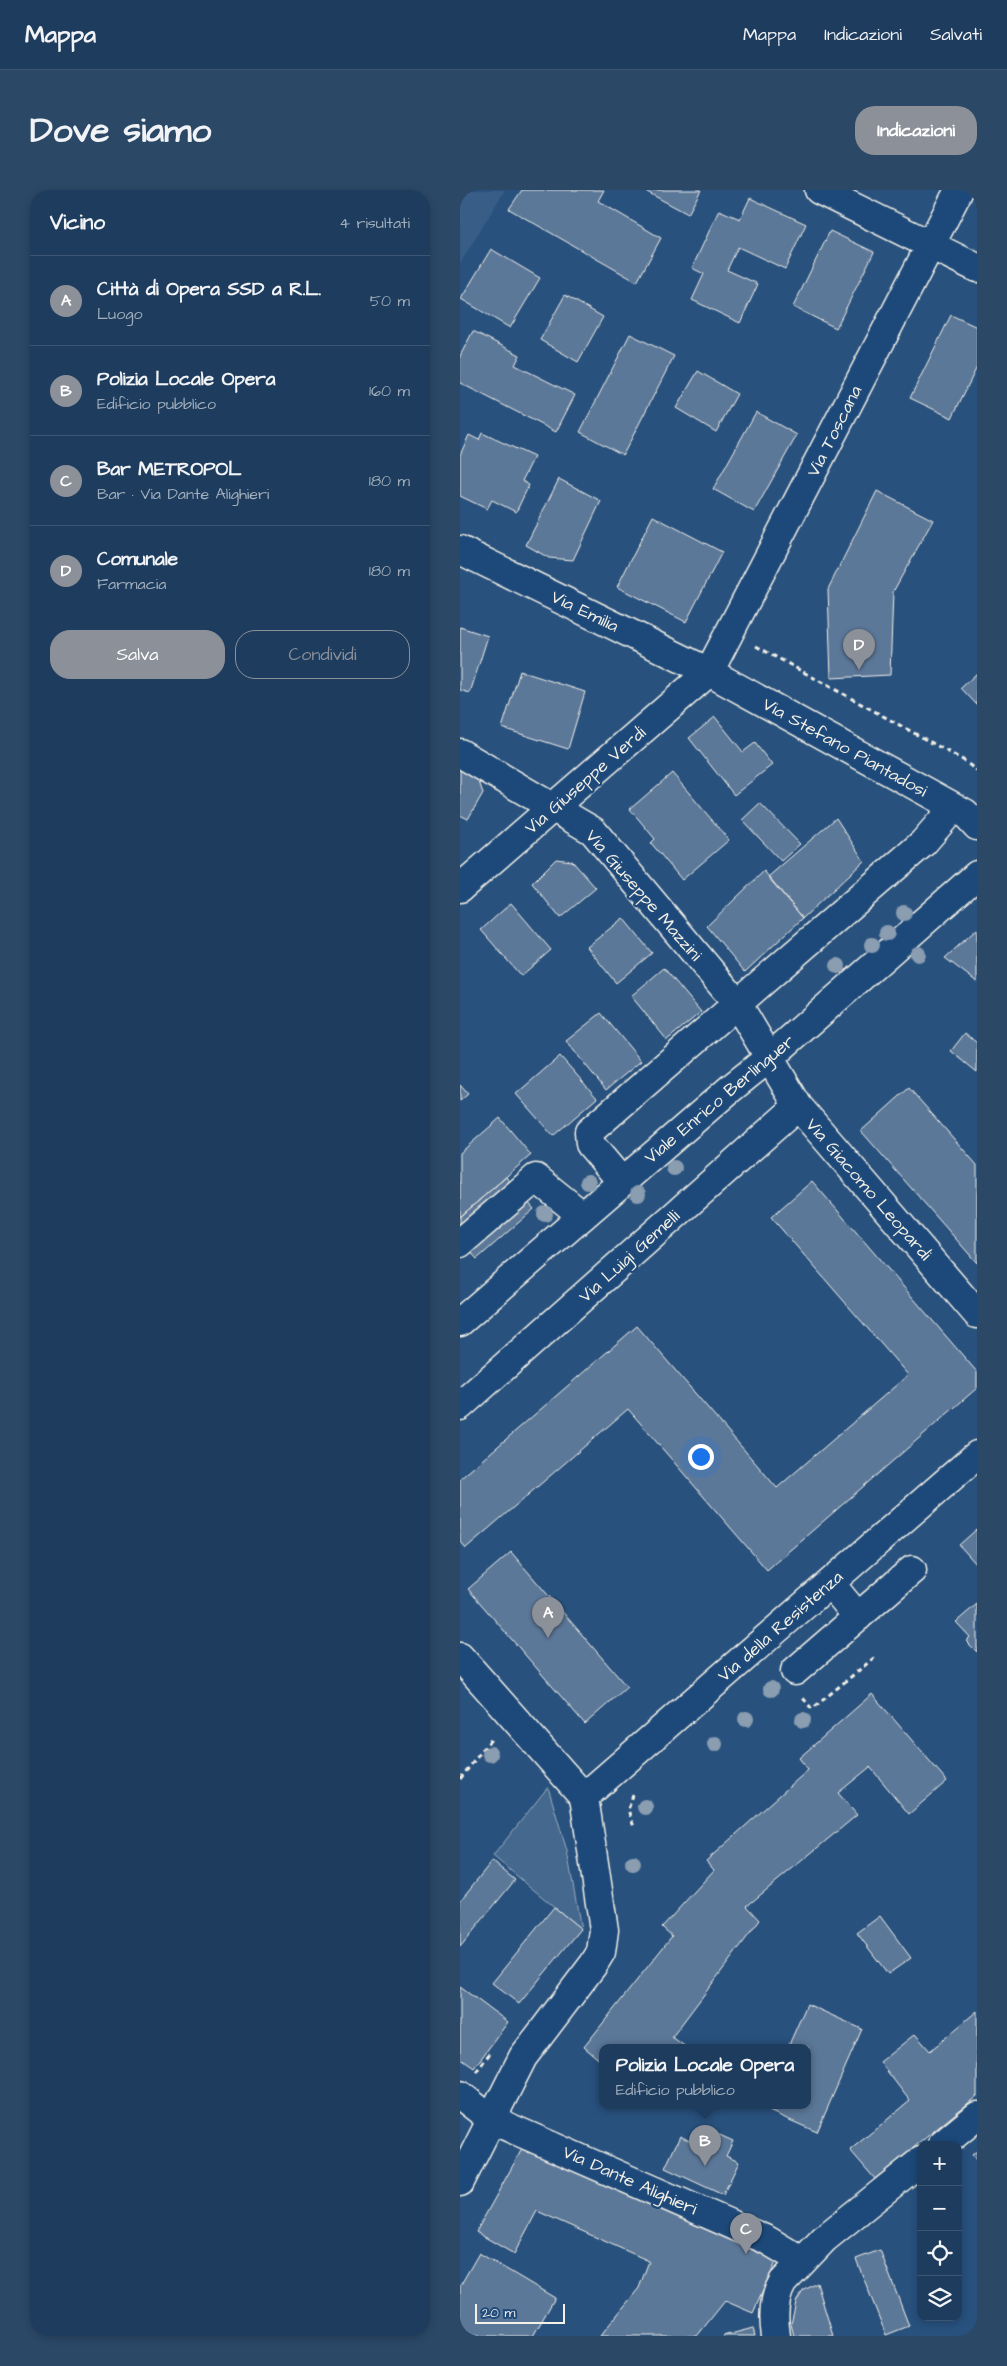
<!DOCTYPE html>
<html lang="it">
<meta charset="utf-8">
<style>
:root{--surface:#1e3d5e;--page:#2b4867;--text:#f1f3f6;--muted:#a1aebc;--line:#3c5673;--accent:#8c9099}
body{margin:0;font-family:"Architects Daughter",sans-serif;background:var(--page);color:var(--text)}
.controls{position:absolute;right:15px;bottom:15px;display:grid;overflow:hidden;border-radius:10px;box-shadow:0 2px 8px #0003}
.controls button{width:45px;height:45px;display:grid;place-items:center;padding:0;border:0;border-bottom:1px solid var(--line);background:var(--surface);color:var(--text);font:25px sans-serif}
.scale{position:absolute;left:15px;bottom:12px;width:90px;box-sizing:border-box;padding-left:5px;border:2px solid #f4f1e8;border-top:0;font-size:14px;line-height:18px;white-space:nowrap;color:#f4f1e8;-webkit-text-stroke:4px #1f4a7a;paint-order:stroke}
.you{position:absolute;left:240px;top:1266px;width:18px;height:18px;margin:-12px;border:4px solid #fff;border-radius:50%;background:#1a73e8;box-shadow:0 0 0 8px #1a73e833}
.badge{display:grid;place-items:center;width:32px;height:32px;border-radius:50%;background:var(--accent);color:#fff;font-size:16px;font-weight:700}
.pin{position:absolute;translate:-50% -41px;filter:drop-shadow(0 1px 2px #0008)}
.pin::after{content:'';position:absolute;top:26px;width:18px;height:15px;background:inherit;clip-path:polygon(0 0,100% 0,50% 100%)}
.popup{position:absolute;left:139px;top:1854px;width:212px;height:65px;box-sizing:border-box;display:grid;place-content:center;border-radius:10px;background:var(--surface);filter:drop-shadow(0 1px 4px #0005);font-size:16px;white-space:nowrap;color:var(--muted)}
.popup b{font-size:19px;color:var(--text)}
.popup::after{content:'';position:absolute;left:50%;top:100%;margin-left:-10px;border:10px solid transparent;border-top-color:var(--surface)}
.list{margin:0;padding:0;list-style:none}
h2{display:flex;justify-content:space-between;align-items:center;height:65px;margin:0;padding:0 20px;font-size:21px}
h2 small{font-size:16px;font-weight:400;color:var(--muted)}
.list li{display:grid;grid-template-columns:32px 1fr auto;gap:15px;align-items:center;box-sizing:border-box;height:90px;padding:0 20px;border-top:1px solid var(--line)}
.list b{display:block;font-size:19px;white-space:nowrap}
.list p{margin:0;font-size:16px;white-space:nowrap;color:var(--muted)}
.list em{font-size:16px;font-style:normal;color:var(--muted)}
.actions{display:flex;gap:10px;padding:15px 20px}
.actions a{flex:1;padding:11px 0;border:1px solid var(--accent);border-radius:20px;text-align:center;font-size:18px;color:var(--accent)}
.actions .main{background:var(--accent);color:#fff}
.icon{flex:none;width:28px;height:28px;fill:none;stroke:currentColor;stroke-width:2;stroke-linecap:round;stroke-linejoin:round}
.map{position:relative;flex:none;width:517px;height:2146px;overflow:hidden;border-radius:20px}
header{display:flex;align-items:center;gap:30px;box-sizing:border-box;height:70px;padding:0 25px;background:var(--surface);border-bottom:1px solid var(--line)}
header strong{font-size:24px}
nav{display:flex;gap:28px;margin-inline-start:auto;font-size:18px}
.intro{display:flex;align-items:center;justify-content:space-between;box-sizing:border-box;height:120px;padding:0 30px}
h1{margin:0;font-size:35px}
.button{padding:12px 22px;border-radius:20px;background:var(--accent);color:#fff;font-size:18px;font-weight:700}
main{display:flex;gap:30px;padding:0 30px}
aside{flex:1;background:var(--surface);border-radius:20px;box-shadow:0 2px 8px #0003}
.map>svg:first-child{display:block}
</style>
<header>
<strong>Mappa</strong>
<nav><a>Mappa</a><a>Indicazioni</a><a>Salvati</a></nav>
</header>
<div class="intro"><h1>Dove siamo</h1><a class="button">Indicazioni</a></div>
<main>
<aside>
<h2>Vicino<small>4 risultati</small></h2>
<ul class="list">
<li><span class="badge">A</span><div><b>Città di Opera SSD a R.L.</b><p>Luogo</p></div><em>50 m</em></li>
<li><span class="badge">B</span><div><b>Polizia Locale Opera</b><p>Edificio pubblico</p></div><em>160 m</em></li>
<li><span class="badge">C</span><div><b>Bar METROPOL</b><p>Bar · Via Dante Alighieri</p></div><em>180 m</em></li>
<li><span class="badge">D</span><div><b>Comunale</b><p>Farmacia</p></div><em>180 m</em></li>
</ul>
<div class="actions"><a class="main">Salva</a><a>Condividi</a></div>
</aside>
<div class="map">
<svg width="517" height="2146" viewBox="0 0 517 2146">
<rect width="100%" height="100%" fill="#28517e"/>
<filter id="ink" filterUnits="userSpaceOnUse"><feTurbulence type="fractalNoise" baseFrequency=".02" numOctaves="2"/><feDisplacementMap in="SourceGraphic" scale="10" xChannelSelector="R" yChannelSelector="G"/><feConvolveMatrix kernelMatrix="1 2 1 2 8 2 1 2 1" color-interpolation-filters="sRGB"/></filter>
<g filter="url(#ink)">
<path fill="#375d86" d="M0,0h45l-45,74z"/>
<path fill="#45688e" stroke="#9cacbb" d="M88,1597l19,64 14,78 -88,-73z"/>
<path fill="#5b7899" stroke="#f4f1e8" d="M62,0h82l-6,11 63,37 -24,44 -128,-73z
M188,0h53l-13,24 -41,-22z
M290,8l56,26 -21,45 -47,-22 -11,23 31,14 -18,39 -48,-23 12,-26 -12,-6 27,-58 21,9z
M370,41l44,21 -38,76 -43,-21z
M31,59l49,29 -30,50 -49,-29z
M105,105l38,22 -25,45 -38,-22z
M491,125l26,12v40l-25,51 -42,-20z
M13,141l47,24 -5,10 60,30 -19,37 -96,-49v-27z
M170,144l44,22 -51,99 -43,-23z
M238,181l39,23 -21,38 -40,-24z
M296,222l41,23 -43,77 -41,-23z
M22,243l52,24 -12,24 7,4 -13,27 -24,-12 -5,9 -27,-13v-41l9,-20 10,5z
M99,289l42,22 -28,59 -24,-2 -23,-13z
M417,301l56,29 -40,72 -3,83 -59,3 -3,-89z
M193,326l69,36 -36,70 -69,-35z
M0,437l28,9 -18,57 -10,-3z
M60,481l65,21 -17,57 -66,-21z
M517,483v32l-16,-17z
M255,527l28,35 12,-9 17,22 -38,30 -45,-57z
M0,579l18,10 5,14 -15,26 -8,-4z
M212,583l57,67 -47,40 -31,-37 4,-4 -25,-30z
M300,613l40,41 -19,17 -39,-41z
M376,628l28,43 -61,57 -35,-41z
M96,669l16,2 24,27 -36,30 -28,-35z
M304,681l39,47 -58,54 -38,-46z
M51,713l40,47 -30,26 -40,-46z
M163,728l29,35 -36,30 -29,-36z
M517,739v53l-32,-24z
M204,778l37,44 -34,28 -36,-44z
M141,823l40,48 -35,29 -40,-49z
M505,843l12,10v29l-26,-21z
M100,866l37,42 -44,38 -37,-42z
M0,895l8,9 -8,7z
M449,898l68,77v98l-116,-132z
M40,928l31,37 -71,62v-64z
M46,987l28,32 -57,50 -17,-19v-23z
M352,991l165,191v16l-210,182 -139,-161 -162,139 -6,-7v-62l177,-153 140,162 131,-113 -137,-158z
M517,1339v36l-18,-20z
M51,1362l116,135 -42,37 -117,-135z
M517,1414v48l-11,-11 4,-4 -14,-15z
M412,1504l75,87 -38,33 -39,-47 -32,26 19,22 -110,91 13,14 -88,117 14,10h-84v15l-18,-15 88,-111 -10,-9 52,-57 -8,-9 102,-91 -9,-12z
M32,1671l23,19 -55,67v-46z
M94,1717l27,22 -62,75 -27,-21z
M420,1726l31,42 -23,16 -31,-41z
M0,1797l48,35 -34,46 -14,-10z
M347,1814l55,25 -45,103 -55,-24 1,-3h45v-58h-20z
M517,1821v85l-102,83 -25,-29 60,-49 -30,-39 35,-28 15,17z
M244,1938l29,13 -7,15 13,6 -16,33 -58,-27 15,-32 16,8z
M62,1959l255,111 -24,53 -28,-12 -28,35h-97l39,-48 10,-27 -112,-50 -23,43 -38,-22z
M517,1961v10l-5,-6z
M420,2060l29,76 -23,9 -30,-76z
M19,2063l76,45 -22,38h-73v-50z
M357,2093l16,53h-39l-3,-12 5,-22 7,-11z
M293,2138l2,8h-32z"/>
<g fill="none" stroke-linecap="round" stroke-linejoin="round">
<g stroke="#f4f1e8" stroke-width="31">
<path id="minor" d="M359,0l158,78
M0,360l249,122 256,141 12,13
M0,563l133,78 144,172 61,103 179,208
M0,698l249,-216 250,-482
M162,992l-32,-38 -1,-12 334,-289 31,-36
M0,1053l76,-65 47,38
M0,1132l270,-233 39,-31 208,-183
M0,1216l338,-300
M370,1393l28,34
M0,1467l124,140 20,133 -3,22 -8,13 -70,92 -63,125
M335,1481l117,-101
M124,1607l393,-342
M0,1905l32,25 275,120 35,21
M482,1955l35,-29
M316,2146c-3,-19 -3,-38 7,-54l41,-43 97,-78"/>
</g>
<path stroke="#f4f1e8" stroke-width="3" stroke-dasharray="5 4" stroke-linecap="butt" d="M296,456l207,114 14,11
M343,1508l9,11 63,-52
M0,1589l32,-41
M173,1605l-5,15 6,17
M16,1882l14,-19"/>
<use href="#minor" stroke="#1f4a7a" stroke-width="28"/>
</g>
<g fill="#8a9db1">
<circle cx="444" cy="723" r="8"/>
<circle cx="427" cy="743" r="8"/>
<circle cx="412" cy="755" r="8"/>
<circle cx="458" cy="764" r="8"/>
<circle cx="378" cy="776" r="8"/>
<circle cx="214" cy="978" r="8"/>
<circle cx="128" cy="992" r="8"/>
<circle cx="178" cy="1004" r="8"/>
<circle cx="85" cy="1024" r="8"/>
<circle cx="311" cy="1499" r="8"/>
<circle cx="286" cy="1529" r="8"/>
<circle cx="343" cy="1530" r="8"/>
<circle cx="255" cy="1554" r="8"/>
<circle cx="30" cy="1564" r="8"/>
<circle cx="185" cy="1617" r="8"/>
<circle cx="173" cy="1673" r="8"/>
</g>
</g>
<g text-anchor="middle" stroke-width="4.5" stroke-linejoin="round" paint-order="stroke">
<g font-size="18" fill="#f4f1e8" stroke="#1f4a7a">
<text transform="translate(374 241) rotate(-63)" y="6">Via Toscana</text>
<text transform="translate(125 421) rotate(26)" y="6">Via Emilia</text>
<text transform="translate(385 557) rotate(29)" y="6">Via Stefano Piantadosi</text>
<text transform="translate(125 590) rotate(-41)" y="6">Via Giuseppe Verdi</text>
<text transform="translate(184 705) rotate(49)" y="6">Via Giuseppe Mazzini</text>
<text transform="translate(259 909) rotate(-40)" y="6">Viale Enrico Berlinguer</text>
<text transform="translate(409 999) rotate(49)" y="6">Via Giacomo Leopardi</text>
<text transform="translate(169 1066) rotate(-42)" y="6">Via Luigi Gemelli</text>
<text transform="translate(320 1436) rotate(-41)" y="6">Via della Resistenza</text>
<text transform="translate(170 1990) rotate(24)" y="6">Via Dante Alighieri</text>
</g>
</g>
</svg>
<div class="controls">
<button>+</button>
<button>−</button>
<button><svg class="icon" aria-label="locate" viewBox="0 0 24 24"><circle cx="12" cy="12" r="6"/><path d="M12 2v4M12 18v4M2 12h4M18 12h4"/></svg></button>
<button><svg class="icon" aria-label="layers" viewBox="0 0 24 24"><path d="M12 4l9 5-9 5-9-5zM3 14l9 5 9-5"/></svg></button>
</div>
<div class="scale">20 m</div>
<div class="you"></div>
<div class="pin badge" style="left:88px;top:1448px">A</div>
<div class="pin badge" style="left:245px;top:1976px">B</div>
<div class="popup"><b>Polizia Locale Opera</b>Edificio pubblico</div>
<div class="pin badge" style="left:286px;top:2064px">C</div>
<div class="pin badge" style="left:399px;top:480px">D</div>
</div>
</main>
